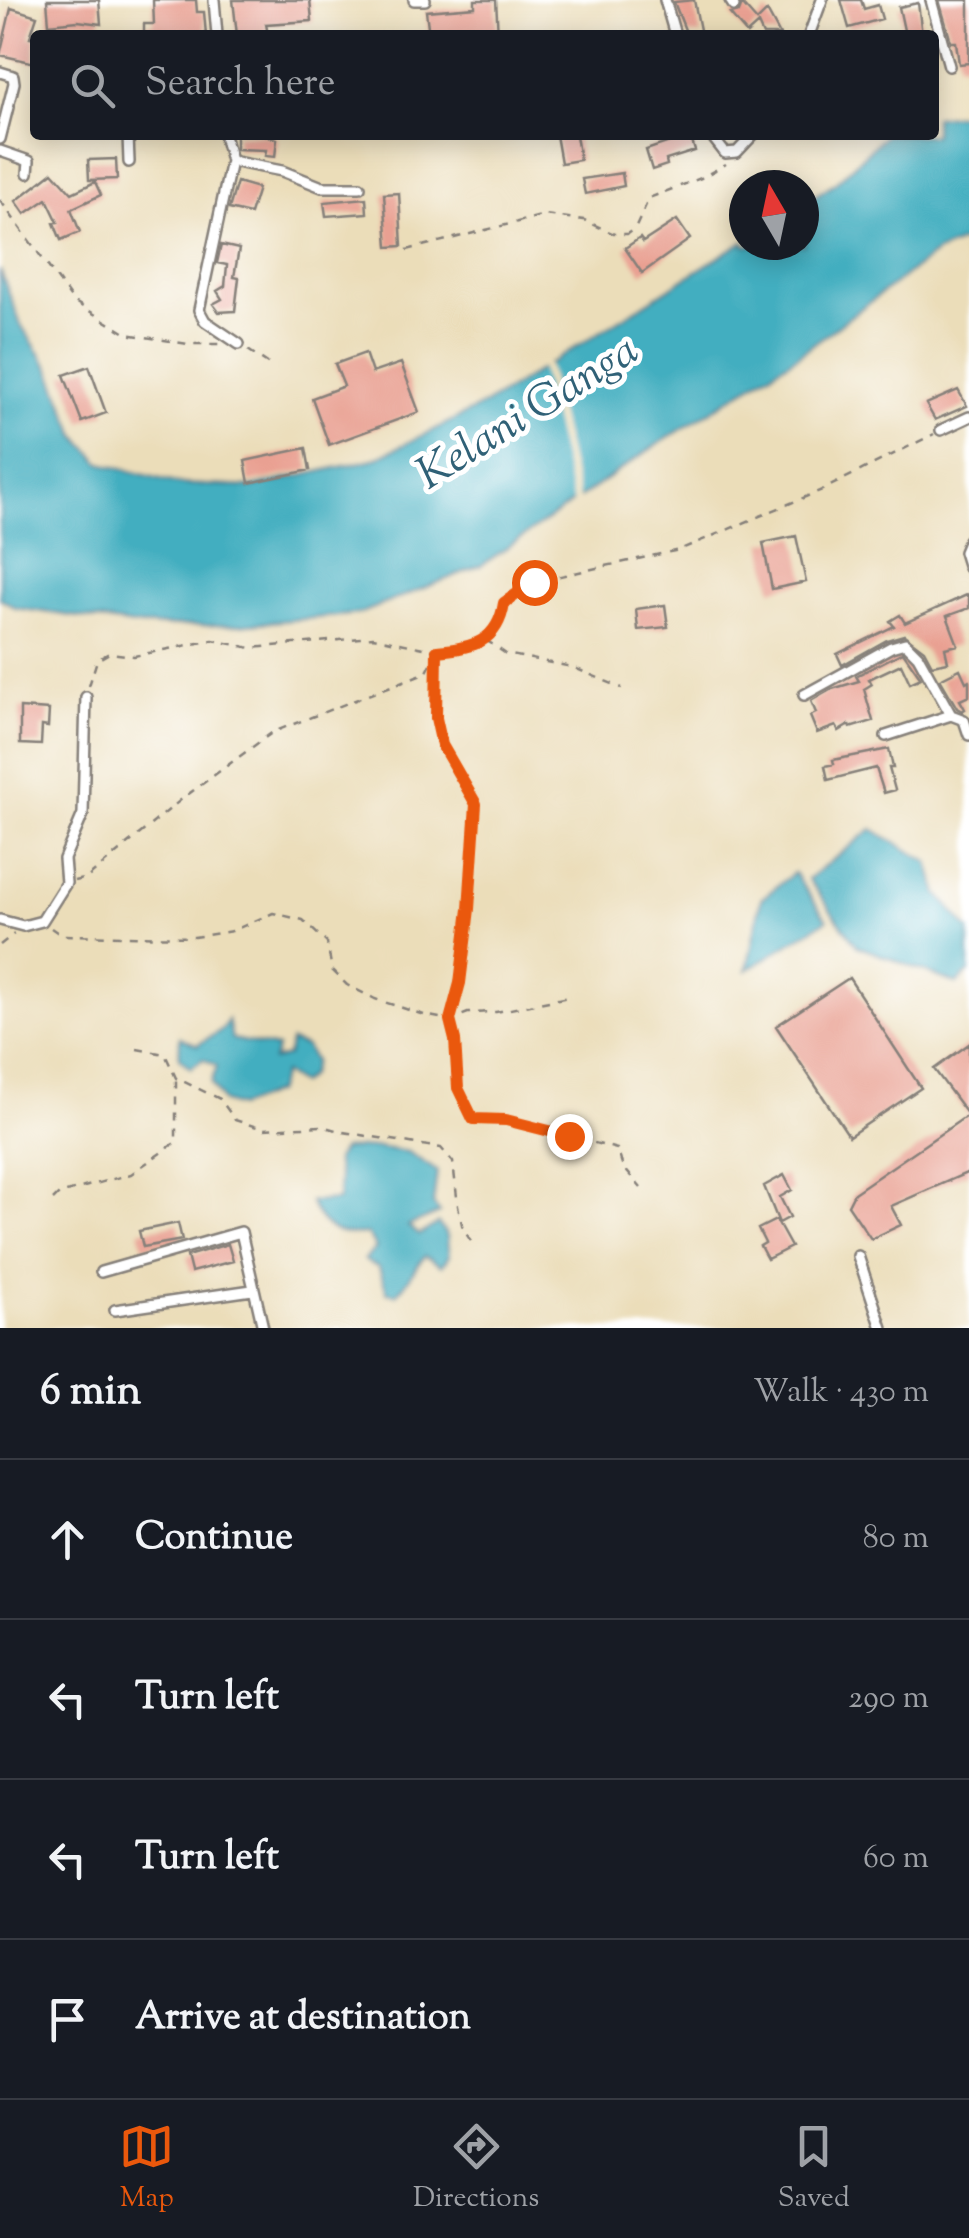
<!DOCTYPE html>
<meta charset="utf-8">
<style>
:root{--surface:#171b24;--page:#20242c;--text:#f1f3f6;--muted:#9ea1a6;--line:#363941;--accent:#ea580c}
body{margin:0;font-family:"Sorts Mill Goudy",serif;background:var(--page);color:var(--text)}
.compass{position:absolute;left:729px;top:170px;width:90px;height:90px;border-radius:50%;background:var(--surface);box-shadow:0 5px 25px #0003;rotate:351deg}
.stop{position:absolute;width:30px;height:30px;margin:-22px;border:8px solid #ea580c;border-radius:50%;background:#fff}
.stop.end{background:#ea580c;border-color:#fff;box-shadow:0 2px 10px #0008}
.list{margin:0;padding:0;list-style:none}
h2{display:flex;justify-content:space-between;align-items:center;height:130px;margin:0;padding:0 40px;font-size:42px}
h2 small{font-size:32px;font-weight:400;color:var(--muted)}
.list li{display:grid;grid-template-columns:65px 1fr auto;gap:30px;align-items:center;box-sizing:border-box;height:160px;padding:0 40px;border-top:2px solid var(--line)}
.list b{display:block;font-size:38px;white-space:nowrap}
.list em{font-size:32px;font-style:normal;color:var(--muted)}
.icon{flex:none;width:55px;height:55px;fill:none;stroke:currentColor;stroke-width:2;stroke-linecap:round;stroke-linejoin:round}
.map{position:relative;flex:none;width:969px;height:1328px;overflow:hidden}
.search{position:absolute;background:var(--surface);box-shadow:0 5px 25px #0003;left:30px;right:30px;top:30px;height:110px;display:flex;align-items:center;gap:25px;box-sizing:border-box;padding:0 35px;border-radius:10px;color:var(--muted);font-size:38px}
.sheet{height:770px;background:var(--surface)}
nav{display:flex;justify-content:space-around;align-items:center;box-sizing:border-box;height:140px;border-top:2px solid var(--line);background:var(--surface);font-size:28px;color:var(--muted)}
nav a{display:grid;justify-items:center;gap:5px}
nav .on{color:var(--accent)}
.map>svg:first-child{display:block}
</style>
<div class="map">
<svg width="969" height="1328" viewBox="0 0 969 1328">
<rect width="100%" height="100%" fill="#fff"/>
<filter id="ink" filterUnits="userSpaceOnUse"><feTurbulence type="fractalNoise" baseFrequency=".01" numOctaves="2"/><feDisplacementMap in="SourceGraphic" scale="20" xChannelSelector="R" yChannelSelector="G"/><feConvolveMatrix kernelMatrix="1 2 1 2 8 2 1 2 1" color-interpolation-filters="sRGB"/></filter>
<filter id="wash" filterUnits="userSpaceOnUse"><feTurbulence type="fractalNoise" baseFrequency=".0048" numOctaves="4" result="noise"/><feDisplacementMap in="SourceGraphic" scale="40" xChannelSelector="R" yChannelSelector="G"/><feGaussianBlur stdDeviation="2.25" result="paint"/><feColorMatrix in="noise" values="0 0 0 0 0 0 0 0 0 0 0 0 0 0 0 0 0 1.4 0 .05"/><feComposite in="paint" operator="in"/></filter>
<g filter="url(#wash)">
<rect width="100%" height="100%" fill="#ebddb9"/>
<path fill="#42aec0" stroke="#32687e" stroke-width="2.5" d="M969,113v126l-32,13 -140,104 -148,94 -167,115 -123,49 -122,11 -96,1 -125,-18 -16,-10v-328l21,55 29,44 26,66 25,28 78,21 73,3 122,-28 112,-55 258,-163v4h60v-42l32,-21 49,-47h49v-18z
M872,829l57,33 9,32 31,36v42l-12,12 -100,-38 -49,-67z
M794,873l33,47 -80,50 14,-71z
M228,1020l4,19 45,9 -4,12 14,-4 4,-15 15,6 8,14 -4,14 -10,9 -17,-11 -7,19 -37,15 -16,-5 -12,-19 6,-17 -14,-7 -12,9 -12,-10 1,-21 17,8 26,-16z
M377,1147l31,5 29,19 -4,33 7,9 -32,13 11,9 19,-12 9,13 2,20 -7,10 -17,-10c-11,13 -16,26 -29,38l-9,-2 -8,-24 -15,-8 12,-12 -9,-14c-29,3 -45,-4 -57,-32l28,-2 1,-22 -4,-18 8,-11z"/>
<path fill="#ebddb9" d="M547,360l33,143 -6,4 -34,-143z"/>
<g id="blocks">
<path fill="#e9a092" d="M47,0h52l2,24 -23,-3 -29,3z
M153,0h43l1,12h7l2,23h-62v-11h10z
M233,0h77l2,21 -46,3 2,11h-31z
M475,0h21l2,35h-69l-3,-24 49,-4z
M694,0l7,35h-14l-13,-33z
M841,0h20l3,9 14,-4 4,14 -33,9z
M939,0h30v63l-10,1 -3,-22h-5z
M918,3l4,32h-17l-6,-28z
M742,4l15,17 10,-10 13,24h-17l-5,-11 -11,10 -17,-20 9,-2z
M11,8l26,8 -7,21 5,1v25l-35,-8z
M236,135h28l13,4 -2,18 -10,-1 1,-6 -30,-1z
M556,135h20l4,25 -19,3z
M690,135l5,16 -29,9 1,5 -15,5 -6,-20z
M116,159l1,20 -28,1 -1,-20z
M53,172l19,21 23,-11 6,13 -30,14 9,23 -19,8 -7,-17 4,-1 -11,-23 -22,15 -9,-13z
M622,173l2,13 -39,8 -3,-15z
M237,182l21,6 -8,26 -21,-5z
M399,193l3,53 -14,1 -4,-53z
M366,198l1,15 -41,3 -2,-14z
M677,220l13,19 -48,34 -17,-25 15,-10 3,4z
M221,245l18,4 -5,28 5,1 -4,33 -16,1 -6,-8 9,-5 -5,-8 8,-5 2,-21 -10,-2z
M365,353l7,20 29,-10 18,49 -90,33 -17,-47 32,-12 -9,-22z
M89,366l17,47 -24,9 -18,-47z
M958,390l9,16 -32,14 -9,-16z
M306,448l4,22 -61,13 -4,-22z
M796,536l10,46 -34,7 -9,-46z
M969,594v14l-22,8 11,29 -13,3 3,14 -16,3 -8,-15 -20,-15 -17,5 -45,25 -5,-11 57,-28 -4,-5 10,-6 5,8z
M665,605l3,22 -30,3 -2,-21z
M903,652l18,26 -11,5 -9,-19 -32,15 3,5 -8,5 9,32 -23,7 -1,-3 -10,6 -3,-5 -19,7 -7,-17 6,-3 -5,-12 21,-12 27,-8 -3,-5z
M960,669l6,13 3,-2v16l-9,4 5,9 -3,2 -5,-3 -17,-29z
M20,708l29,2 -1,17 -6,-1 -1,19 -21,-1z
M889,749l4,19h-4l6,22 -11,3 -8,-25 -48,12 -3,-14 9,-2 -1,-4z
M849,978l72,110 -72,48 -73,-110z
M969,1044v128l-78,34 10,19 -30,14 -23,-34 6,-12 114,-78 -34,-46z
M784,1175l8,15 -12,7 10,20 -11,6 -15,-37z
M776,1220l15,27 -24,12 -7,-13 5,-3 -7,-14z
M178,1223l4,17 -39,7 -4,-16z
M228,1244l5,17 -42,11 -4,-16z"/>
</g>
</g>
<g filter="url(#ink)">
<use href="#blocks" fill-opacity="0" stroke="#86807a" stroke-width="2.5"/>
<g fill="none" stroke-linecap="round" stroke-linejoin="round">
<g stroke="#86807a" stroke-width="14">
<path id="minor" d="M214,0l3,35
M414,0h11
M665,0l10,35
M730,0l4,6
M931,0l18,66
M809,35l13,-35
M0,72l13,4 1,7 -14,56
M128,135l1,27
M224,135l7,26 51,10 40,16h38
M711,135l14,18 12,-1 16,-17
M0,151l29,10 -1,12
M231,161l-32,149 6,11 34,23
M941,430l28,-13
M969,540l-5,12 5,16
M804,695l87,-48 14,-4 13,13 33,59
M886,736l65,-21 13,5 5,15
M0,920l23,6 19,-5 24,-38 -2,-24 19,-45 3,-117
M858,1256l24,72
M101,1272l140,-40 22,96
M115,1310l137,-20"/>
</g>
<path stroke="#86807a" stroke-width="2.5" stroke-dasharray="8 8" stroke-linecap="butt" d="M0,200l73,101 54,33 61,10h34
M407,250l138,-35 39,5 30,14h13l9,-7 13,-29 52,-20 25,-14
M248,350l24,16
M486,640l20,14 66,13 50,21
M437,651v67l5,27 33,59 -6,105 -9,74 -10,37 5,20 2,48 16,31h33l111,30 6,18 18,21
M89,686l8,-26 12,-7 25,3 79,-16 38,8 122,-11 64,14 25,-2 23,-10 16,-17 4,-19 28,-21 146,-32 143,-60 112,-56
M74,881l13,-3 96,-80 90,-66 154,-60 10,-20
M51,928l10,7 133,2 38,-6 41,-18 30,7 24,23 5,27 15,15 28,14 49,16 26,5 18,-7 28,-1 72,-15
M0,945l14,-11
M137,1049l28,5 11,24 44,21 15,21 28,9 59,-3 21,6 98,16 12,14 5,44 5,23 8,12
M53,1200l6,-6 72,-20 45,-32v-62"/>
<use href="#minor" stroke="#fff" stroke-width="9"/>
</g>
</g>
<g fill="none" stroke-linecap="round" stroke-linejoin="round" filter="url(#ink)">
<path stroke="#ea580c" stroke-width="12" d="M534,582l-30,21c-6,39 -31,45 -67,48l-1,67 6,27 34,59 -7,105 -9,74 -10,37 5,20 3,48 15,31 33,1 63,16"/>
</g>
<g text-anchor="middle" stroke-width="10" stroke-linejoin="round" paint-order="stroke">
<g font-size="45" font-style="italic" fill="#306177" stroke="#fff">
<text transform="translate(526 410) rotate(-32)" y="16">Kelani Ganga</text>
</g>
</g>
</svg>
<svg class="compass" viewBox="-18 -18 36 36"><path d="M0-13l5 13h-10z" fill="#e53935"/><path d="M0 13l5-13h-10z" fill="#9ea1a6"/></svg>
<div class="stop" style="left:534px;top:582px"></div>
<div class="stop end" style="left:569px;top:1136px"></div>
<div class="search"><svg class="icon" aria-label="search" viewBox="0 0 24 24"><circle cx="10" cy="10" r="6"/><path d="M15 15l6 6"/></svg>Search here</div>
</div>
<section class="sheet">
<h2>6 min<small>Walk · 430 m</small></h2>
<ul class="list">
<li><svg class="icon" aria-label="ahead" viewBox="0 0 24 24"><path d="M12 20V5M6 11l6-6 6 6"/></svg><div><b>Continue</b></div><em>80 m</em></li>
<li><svg class="icon" aria-label="left" viewBox="0 0 24 24"><path d="M17 20v-9H6M10 6l-5 5 5 5"/></svg><div><b>Turn left</b></div><em>290 m</em></li>
<li><svg class="icon" aria-label="left" viewBox="0 0 24 24"><path d="M17 20v-9H6M10 6l-5 5 5 5"/></svg><div><b>Turn left</b></div><em>60 m</em></li>
<li><svg class="icon" aria-label="arrive" viewBox="0 0 24 24"><path d="M6 21V4h12l-3 4 3 4H6"/></svg><div><b>Arrive at destination</b></div></li>
</ul>
</section>
<nav>
<a class="on"><svg class="icon" aria-label="map" viewBox="0 0 24 24"><path d="M3 6l6-2 6 2 6-2v14l-6 2-6-2-6 2zM9 4v14M15 6v14"/></svg>Map</a>
<a><svg class="icon" aria-label="directions" viewBox="0 0 24 24"><path d="M12 3l9 9-9 9-9-9zM9 14v-3h6M13 9l2 2-2 2"/></svg>Directions</a>
<a><svg class="icon" aria-label="saved" viewBox="0 0 24 24"><path d="M7 4h10v16l-5-4-5 4z"/></svg>Saved</a>
</nav>
